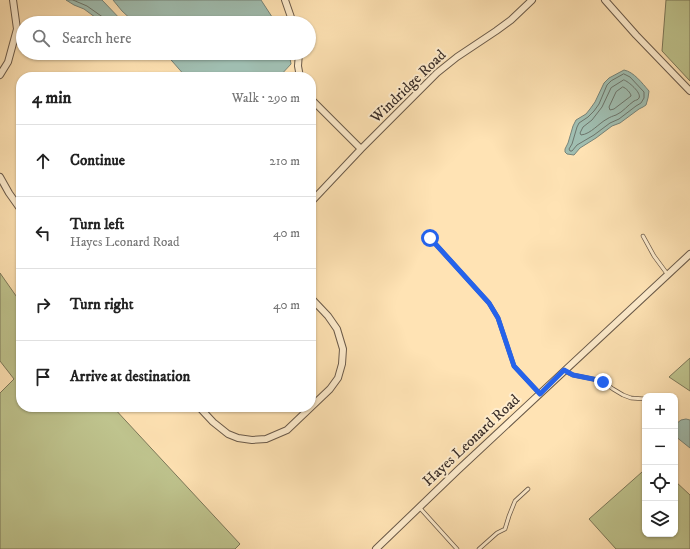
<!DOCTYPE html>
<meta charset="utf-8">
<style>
:root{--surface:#fff;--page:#f6f6f6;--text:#222;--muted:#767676;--line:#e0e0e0}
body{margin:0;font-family:"IM FELL DW Pica",serif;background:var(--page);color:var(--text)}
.controls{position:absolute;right:12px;bottom:12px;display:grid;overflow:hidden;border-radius:8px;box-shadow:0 1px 3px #0004}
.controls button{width:36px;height:36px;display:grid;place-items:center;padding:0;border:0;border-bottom:1px solid var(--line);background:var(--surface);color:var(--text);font:20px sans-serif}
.stop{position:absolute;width:12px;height:12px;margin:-9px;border:3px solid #2563eb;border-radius:50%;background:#fff}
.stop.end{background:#2563eb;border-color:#fff;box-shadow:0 1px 4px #0008}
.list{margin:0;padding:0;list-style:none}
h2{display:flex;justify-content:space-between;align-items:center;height:52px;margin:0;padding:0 16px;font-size:17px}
h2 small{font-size:13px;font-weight:400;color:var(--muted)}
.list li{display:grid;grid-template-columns:26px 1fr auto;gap:12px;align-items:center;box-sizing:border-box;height:72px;padding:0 16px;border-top:1px solid var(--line)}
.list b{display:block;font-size:15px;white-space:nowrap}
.list p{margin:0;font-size:13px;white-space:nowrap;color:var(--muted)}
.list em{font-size:13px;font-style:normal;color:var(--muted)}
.icon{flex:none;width:22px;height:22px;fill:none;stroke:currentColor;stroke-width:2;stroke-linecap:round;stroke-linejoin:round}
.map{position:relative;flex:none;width:690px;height:549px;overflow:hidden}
.search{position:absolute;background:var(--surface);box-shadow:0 1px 3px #0004;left:16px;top:16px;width:300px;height:44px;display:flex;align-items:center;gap:10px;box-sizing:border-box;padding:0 14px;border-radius:22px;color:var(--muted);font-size:15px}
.panel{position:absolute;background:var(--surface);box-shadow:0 1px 3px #0004;left:16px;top:72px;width:300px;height:340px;border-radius:16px}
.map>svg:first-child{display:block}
</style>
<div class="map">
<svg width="690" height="549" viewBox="0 0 690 549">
<rect width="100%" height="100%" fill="#ffe3b4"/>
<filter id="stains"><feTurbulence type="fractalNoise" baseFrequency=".005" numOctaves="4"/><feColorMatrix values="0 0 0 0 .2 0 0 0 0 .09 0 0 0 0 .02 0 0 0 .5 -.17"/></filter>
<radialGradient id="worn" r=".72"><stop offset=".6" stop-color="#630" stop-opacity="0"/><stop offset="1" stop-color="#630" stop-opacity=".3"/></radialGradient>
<path fill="#bfc48e" stroke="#7c785a" d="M666,0h24v81l-28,-30z
M0,273l21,30v104h92l127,137 -5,5h-235v-156l14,-14 -14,-18z
M690,358v33l-21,-14z
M642,472l3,1v61h30v-53l15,14v54h-74l-27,-30z"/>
<path fill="#a0beb1" stroke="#76847a" d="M66,0h36l22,23h-21l-19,-14 -10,-4z
M113,0h148l15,23h-141l-13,-12z
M165,53h124l2,11 -12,13h-93z
M624,70c10,2 18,13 25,21l-1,7 -2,7 -3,2 -4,2 -19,14 -8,3 -16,12 -16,10 -6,7 -7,-1 -2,-2v-3l3,-6 5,-17 3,-6 10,-6 4,-5 5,-7 9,-19 5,-5z
M686,419l4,1v28l-15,-12 1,-12 5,-4z"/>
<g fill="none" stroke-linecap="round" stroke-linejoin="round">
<path stroke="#6c756c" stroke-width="1" d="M73,0l14,6 17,12 1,5
M624,74l6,3 14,15v6l-3,5 -5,3 -17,13 -9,4 -16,12 -17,10 -5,6h-2l-1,-2 3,-5 5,-17 2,-4 9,-6 6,-6 5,-7 8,-19 4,-4z
M624,80c4,1 18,13 15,18 -1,2 -3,2 -5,3 -6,4 -11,11 -18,14 -3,1 -6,2 -9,4 -8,4 -16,15 -26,16l-1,-2 3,-6 9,-7 10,-13 9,-19z
M623,87c3,1 8,6 8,9l-17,13 -4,1 -1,-3 7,-15z"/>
<g stroke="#6a5a4a" stroke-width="4.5">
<path id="service" d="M643,236l11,20 14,19
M430,238l59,65 9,15 16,48 26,28
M564,371l9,4 25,5 5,2 10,7 10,6 8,3 14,1
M419,507l38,42
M479,549l18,-16 8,-4 4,-13 6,-15 13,-12"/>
</g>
<g stroke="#6a5a4a" stroke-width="8">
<path id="minor" d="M285,0l8,23
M605,0l31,35 54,56
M299,53l-1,13 2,11
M0,75l8,-13 9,-33 -4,-29
M311,99l50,50
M0,177l9,16 12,17
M311,202l50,-53 76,-76 20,-16 39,-26 15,-11 21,-20
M199,407l14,15 15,12 10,4 14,2 14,-1 21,-9 43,-41 8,-11 4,-14 1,-15 -6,-20 -9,-13 -17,-18
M376,549l82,-79 232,-216"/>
</g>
<use href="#service" stroke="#ffedce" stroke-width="3"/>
<use href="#minor" stroke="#ffedce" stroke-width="6"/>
</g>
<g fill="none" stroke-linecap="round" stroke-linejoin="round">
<path stroke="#2563eb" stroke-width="5" d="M430,238l59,65 9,15 16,48 26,28 24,-24 9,5 25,5 5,2"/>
</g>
<g text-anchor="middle" stroke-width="4" stroke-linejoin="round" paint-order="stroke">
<g font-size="15" fill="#382c27" stroke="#ffedce">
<text transform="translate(408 86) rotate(-44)" y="5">Windridge Road</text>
<text transform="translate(471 440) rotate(-43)" y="5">Hayes Leonard Road</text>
</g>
</g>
<rect width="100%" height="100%" filter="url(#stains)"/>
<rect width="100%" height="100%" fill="url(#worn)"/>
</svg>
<div class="controls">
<button>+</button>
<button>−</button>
<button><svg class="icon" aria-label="locate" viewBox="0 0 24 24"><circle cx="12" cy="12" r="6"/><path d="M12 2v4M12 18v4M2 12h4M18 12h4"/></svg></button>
<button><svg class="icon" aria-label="layers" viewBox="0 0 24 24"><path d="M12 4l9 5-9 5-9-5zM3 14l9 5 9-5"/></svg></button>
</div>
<div class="stop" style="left:430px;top:238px"></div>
<div class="stop end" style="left:603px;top:382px"></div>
<div class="search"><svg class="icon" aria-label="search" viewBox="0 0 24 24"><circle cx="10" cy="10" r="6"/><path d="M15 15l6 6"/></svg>Search here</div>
<section class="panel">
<h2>4 min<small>Walk · 290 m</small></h2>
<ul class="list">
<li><svg class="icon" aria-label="ahead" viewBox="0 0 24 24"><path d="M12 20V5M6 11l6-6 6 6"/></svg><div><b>Continue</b></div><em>210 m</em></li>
<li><svg class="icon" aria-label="left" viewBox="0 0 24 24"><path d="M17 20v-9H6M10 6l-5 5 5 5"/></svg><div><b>Turn left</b><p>Hayes Leonard Road</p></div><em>40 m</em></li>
<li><svg class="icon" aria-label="right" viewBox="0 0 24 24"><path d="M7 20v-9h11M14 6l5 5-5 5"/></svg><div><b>Turn right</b></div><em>40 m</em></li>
<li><svg class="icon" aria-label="arrive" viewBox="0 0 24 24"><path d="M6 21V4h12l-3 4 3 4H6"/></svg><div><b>Arrive at destination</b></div></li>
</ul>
</section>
</div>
